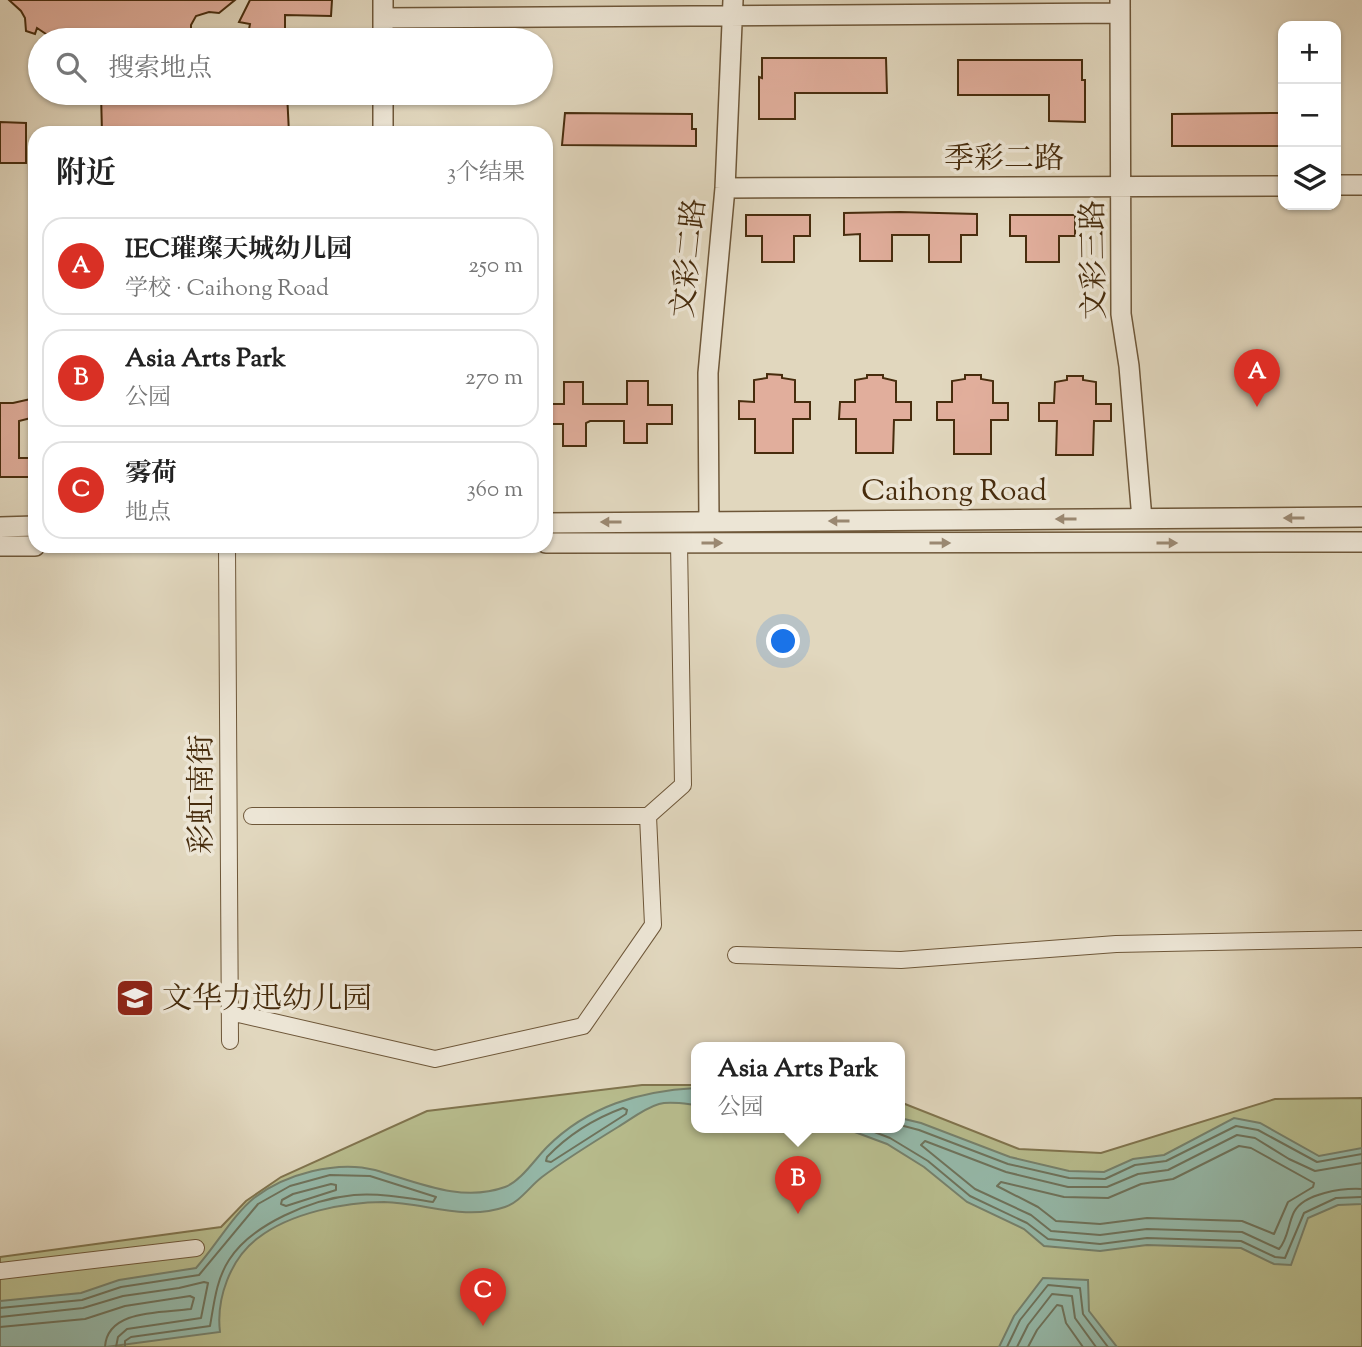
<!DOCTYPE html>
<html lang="zh">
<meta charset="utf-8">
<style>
:root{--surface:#fff;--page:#f6f6f6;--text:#222;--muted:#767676;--line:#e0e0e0;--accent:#d93025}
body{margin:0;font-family:"Sorts Mill Goudy","Noto Serif SC",serif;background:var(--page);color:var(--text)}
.controls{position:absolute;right:21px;top:21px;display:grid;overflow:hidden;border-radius:14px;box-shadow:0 2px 5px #0004}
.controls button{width:63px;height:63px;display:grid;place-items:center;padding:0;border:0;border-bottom:2px solid var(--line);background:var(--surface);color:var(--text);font:35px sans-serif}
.you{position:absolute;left:784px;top:642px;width:24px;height:24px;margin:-18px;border:5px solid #fff;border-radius:50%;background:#1a73e8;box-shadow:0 0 0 10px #1a73e833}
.badge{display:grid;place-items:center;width:46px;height:46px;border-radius:50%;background:var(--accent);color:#fff;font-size:23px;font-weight:700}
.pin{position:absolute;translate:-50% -58px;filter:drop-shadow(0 2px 4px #0008)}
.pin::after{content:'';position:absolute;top:37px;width:24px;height:21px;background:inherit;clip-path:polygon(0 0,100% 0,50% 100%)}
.popup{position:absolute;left:691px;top:1042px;width:214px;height:91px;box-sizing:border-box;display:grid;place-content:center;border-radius:14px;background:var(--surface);filter:drop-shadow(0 2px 5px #0005);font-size:23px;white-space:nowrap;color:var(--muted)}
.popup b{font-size:26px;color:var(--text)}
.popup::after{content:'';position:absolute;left:50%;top:100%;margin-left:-14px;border:14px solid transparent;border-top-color:var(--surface)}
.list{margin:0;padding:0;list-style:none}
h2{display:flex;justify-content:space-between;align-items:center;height:91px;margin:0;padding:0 28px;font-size:30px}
h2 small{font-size:23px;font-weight:400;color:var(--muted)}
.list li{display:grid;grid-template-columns:46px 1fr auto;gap:21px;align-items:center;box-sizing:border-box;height:98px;margin:0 14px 14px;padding:0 14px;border:2px solid var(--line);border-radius:21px}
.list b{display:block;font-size:26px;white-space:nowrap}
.list p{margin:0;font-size:23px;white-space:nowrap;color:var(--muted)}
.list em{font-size:23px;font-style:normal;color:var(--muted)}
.icon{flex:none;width:38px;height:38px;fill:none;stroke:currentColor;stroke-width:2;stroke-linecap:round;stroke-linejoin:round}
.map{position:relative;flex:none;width:1362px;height:1347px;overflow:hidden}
.search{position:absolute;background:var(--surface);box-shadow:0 2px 5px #0004;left:28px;top:28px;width:525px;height:77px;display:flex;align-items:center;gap:18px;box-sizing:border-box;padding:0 24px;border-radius:38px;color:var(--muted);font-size:26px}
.panel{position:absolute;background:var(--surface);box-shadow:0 2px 5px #0004;left:28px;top:126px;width:525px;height:427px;border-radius:21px}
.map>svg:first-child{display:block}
</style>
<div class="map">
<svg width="1362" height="1347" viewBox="0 0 1362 1347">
<rect width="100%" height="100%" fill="#e1d7be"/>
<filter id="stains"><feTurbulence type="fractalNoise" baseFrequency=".00286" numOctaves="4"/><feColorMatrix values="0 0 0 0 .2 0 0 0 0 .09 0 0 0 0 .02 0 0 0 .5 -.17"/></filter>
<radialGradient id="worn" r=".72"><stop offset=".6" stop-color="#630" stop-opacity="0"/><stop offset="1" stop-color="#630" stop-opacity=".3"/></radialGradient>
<path fill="#b8bd8e" stroke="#80744e" stroke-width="2" d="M642,1085h54v43h204v-26l119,47 82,4 174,-54 87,-1v249h-1362v-90l221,-30 25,-26 35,-24 146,-66z"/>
<path fill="#95baab" stroke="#76816c" stroke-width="2" d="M696,1088v17c-10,-1 -26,-4 -37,-1 -14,4 -28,15 -41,23 -26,16 -52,32 -76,50 -12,9 -22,25 -37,30 -41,14 -79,-4 -121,-5 -39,0 -94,11 -126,36 -28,21 -42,61 -38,94l-114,15h-106v-46l81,-8 38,-13 77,-12c19,-21 37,-53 58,-70 31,-24 83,-38 121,-28 42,12 86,33 130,17 16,-6 30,-28 42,-40 41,-41 93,-56 149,-59z
M900,1118l21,5 89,34 59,14 35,1 29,-13 31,-4 70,-37 26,5 59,33 43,-8v56l-24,1 -30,13 -17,47 -17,-1 -33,-16 -94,-3 -47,6 -56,-5 -20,-17 -57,-27 -43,-35 -37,-23 -43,-16h56z
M1043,1278l45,2 1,31 28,36h-118l15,-31z"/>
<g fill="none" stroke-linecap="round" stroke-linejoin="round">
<path stroke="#6e735c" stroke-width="2" d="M623,1108l4,2 -1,4 -75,48 -5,-1 1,-4c22,-23 46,-38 76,-49z
M900,1125l19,5 89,34 61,14 36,1 30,-14 31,-4 70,-35 22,4 59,32 45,-8
M864,1128l26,10 38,23 42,35 57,27 21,16 52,5 47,-6 94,3 34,16 10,1 19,-45 32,-15 26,-1
M1239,1146l12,2 63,35 -1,4 -25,15 -14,32 -32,-13 -95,-3 -47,6 -44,-3 -18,-14 -41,-21 4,-4 63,15 44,1 33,-14 32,-5z
M1362,1163l-47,8 -26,-12 -34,-21 -18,-3 -69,35 -30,4 -31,13h-39l-62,-15 -81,-31 -4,4 54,44 56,26 20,16 49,4 47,-6 95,3 37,17c9,-10 9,-25 15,-37 10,-19 49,-24 68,-23
M331,1184l5,1v5l-50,16 -5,-2 1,-4 11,-6z
M0,1308l82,-8 39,-13 78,-12 59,-71 32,-18 40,-11 40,1 66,21 -3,5c-26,-4 -52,-9 -79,-7 -42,4 -102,29 -125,65 -13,20 -15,44 -19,66l-79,11 -6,4v6
M0,1317l83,-9 40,-12 56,-8 25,-6 4,1 -7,35 -74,11 -9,8 -2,10
M0,1327l85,-8 40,-13 65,-10 4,2 -3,11c-29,4 -84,0 -86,38
M1007,1347l13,-27 28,-35 32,3 3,26 25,33
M1017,1347l11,-22 24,-31 20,2 3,22 21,29
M1028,1347l9,-17 20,-25 5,1 4,17 17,24"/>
</g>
<path fill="#e1ae9c" stroke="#472c0d" stroke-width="2" d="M9,0h226l-16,13 -10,-1 -13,4 -5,9v15h-136l-18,-12 -2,6 -9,-3 -1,-13 -4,-7z
M250,0h82l-1,16 -46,-1v25h-38l3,-16 -11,-2z
M762,58h124l1,35h-92v26h-36v-42l3,1z
M958,60h124v20h3v42l-36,-1v-26h-91z
M101,93h186l2,40h-187z
M565,113l127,1v15h4v17l-134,-1z
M1283,113v33h-111v-32z
M0,122l26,1v40h-26z
M900,212l77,2v21h-16v27h-32v-27h-37v26h-32v-27l-16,1v-22z
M746,215h64v21h-16v26h-32v-26h-16z
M1010,215h65v21h-16v26h-33v-26h-16z
M767,374l15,1v3l13,2v22h15v17h-17v34h-38v-34h-16v-18l15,1v-22l13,-2z
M867,375h16v3l13,3v21h15v18h-17l-1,33h-37v-34h-17l1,-17h15v-22l12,-2z
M965,375h16v4l12,2v22h15v17h-17v34h-37v-34h-17v-18h15v-21l13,-2z
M1067,376h16v4l13,2v22h15v17h-17l-1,34h-37l1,-34h-18v-18h15l1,-21 12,-2z
M627,381h21v24h24v19h-25v19h-23v-22h-34l-4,2v23h-23v-22h-17v-20h18v-22h19v22h44z
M35,398v19l-16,4v37h14v19h-33v-74h13z"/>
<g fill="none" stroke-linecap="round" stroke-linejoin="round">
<g stroke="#6e5739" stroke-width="18">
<path id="minor" d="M227,546l3,495
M252,816h396
M736,955l165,5 215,-16 246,-5
M230,1012l205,47 148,-33 70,-101 -5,-109 35,-31 -4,-242
M0,1271l196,-23"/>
</g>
<g stroke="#6e5739" stroke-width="22">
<path id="tertiary" d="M383,0v40
M1120,0l1,314 8,52 13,153
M383,18l737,-5
M383,93v40
M1336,185h26
M725,188l558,-2
M709,522l-1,-149 17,-185 8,-188
M546,523l816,-6
M0,527l35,-1
M546,543l816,-1
M0,546h35"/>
</g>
<use href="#minor" stroke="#ece5d5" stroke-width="16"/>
<use href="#tertiary" stroke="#ece5d5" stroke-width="19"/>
</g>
<defs><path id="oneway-solid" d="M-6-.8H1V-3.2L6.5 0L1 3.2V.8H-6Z" transform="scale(1.75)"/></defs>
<g fill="#9a8871">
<use href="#oneway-solid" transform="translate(1294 518) rotate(180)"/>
<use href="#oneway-solid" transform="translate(1066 519) rotate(180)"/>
<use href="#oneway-solid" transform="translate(839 521) rotate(180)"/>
<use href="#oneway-solid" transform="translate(611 522) rotate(180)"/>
<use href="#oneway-solid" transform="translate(712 543)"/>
<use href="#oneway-solid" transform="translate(940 543)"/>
<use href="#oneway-solid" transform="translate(1167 543)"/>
</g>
<defs>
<g id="school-square" transform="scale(2.0125)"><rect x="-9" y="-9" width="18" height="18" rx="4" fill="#8f2418" stroke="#ece5d5"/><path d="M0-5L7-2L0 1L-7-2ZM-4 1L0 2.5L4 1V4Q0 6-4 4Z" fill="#fff"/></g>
</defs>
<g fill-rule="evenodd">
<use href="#school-square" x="135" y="998"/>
</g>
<g text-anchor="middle" stroke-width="7" stroke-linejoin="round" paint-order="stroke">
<g font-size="30" fill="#472c0d" stroke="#ece5d5">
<text x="1004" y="168">季彩二路</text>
<text transform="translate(688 258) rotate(-84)" y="10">文彩二路</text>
<text transform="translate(1093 260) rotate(-91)" y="10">文彩三路</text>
<text x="954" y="500">Caihong Road</text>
<text transform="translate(201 794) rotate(-90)" y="10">彩虹南街</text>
</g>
<g font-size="30" fill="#472c0d" stroke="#ece5d5" text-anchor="start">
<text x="162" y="1008">文华力迅幼儿园</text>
</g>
</g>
<rect width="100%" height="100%" filter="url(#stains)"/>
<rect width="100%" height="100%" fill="url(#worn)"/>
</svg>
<div class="controls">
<button>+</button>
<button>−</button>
<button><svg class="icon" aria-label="layers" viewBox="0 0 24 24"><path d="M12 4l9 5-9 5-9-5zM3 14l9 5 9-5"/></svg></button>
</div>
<div class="you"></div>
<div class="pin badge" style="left:1257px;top:407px">A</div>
<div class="pin badge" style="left:798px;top:1214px">B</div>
<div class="popup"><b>Asia Arts Park</b>公园</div>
<div class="pin badge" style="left:483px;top:1326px">C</div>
<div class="search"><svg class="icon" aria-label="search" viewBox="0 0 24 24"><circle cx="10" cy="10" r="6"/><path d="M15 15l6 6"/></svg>搜索地点</div>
<section class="panel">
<h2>附近<small>3个结果</small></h2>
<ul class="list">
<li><span class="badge">A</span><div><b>IEC璀璨天城幼儿园</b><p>学校 · Caihong Road</p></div><em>250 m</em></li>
<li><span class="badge">B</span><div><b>Asia Arts Park</b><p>公园</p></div><em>270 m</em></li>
<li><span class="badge">C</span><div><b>雾荷</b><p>地点</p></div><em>360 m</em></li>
</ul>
</section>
</div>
